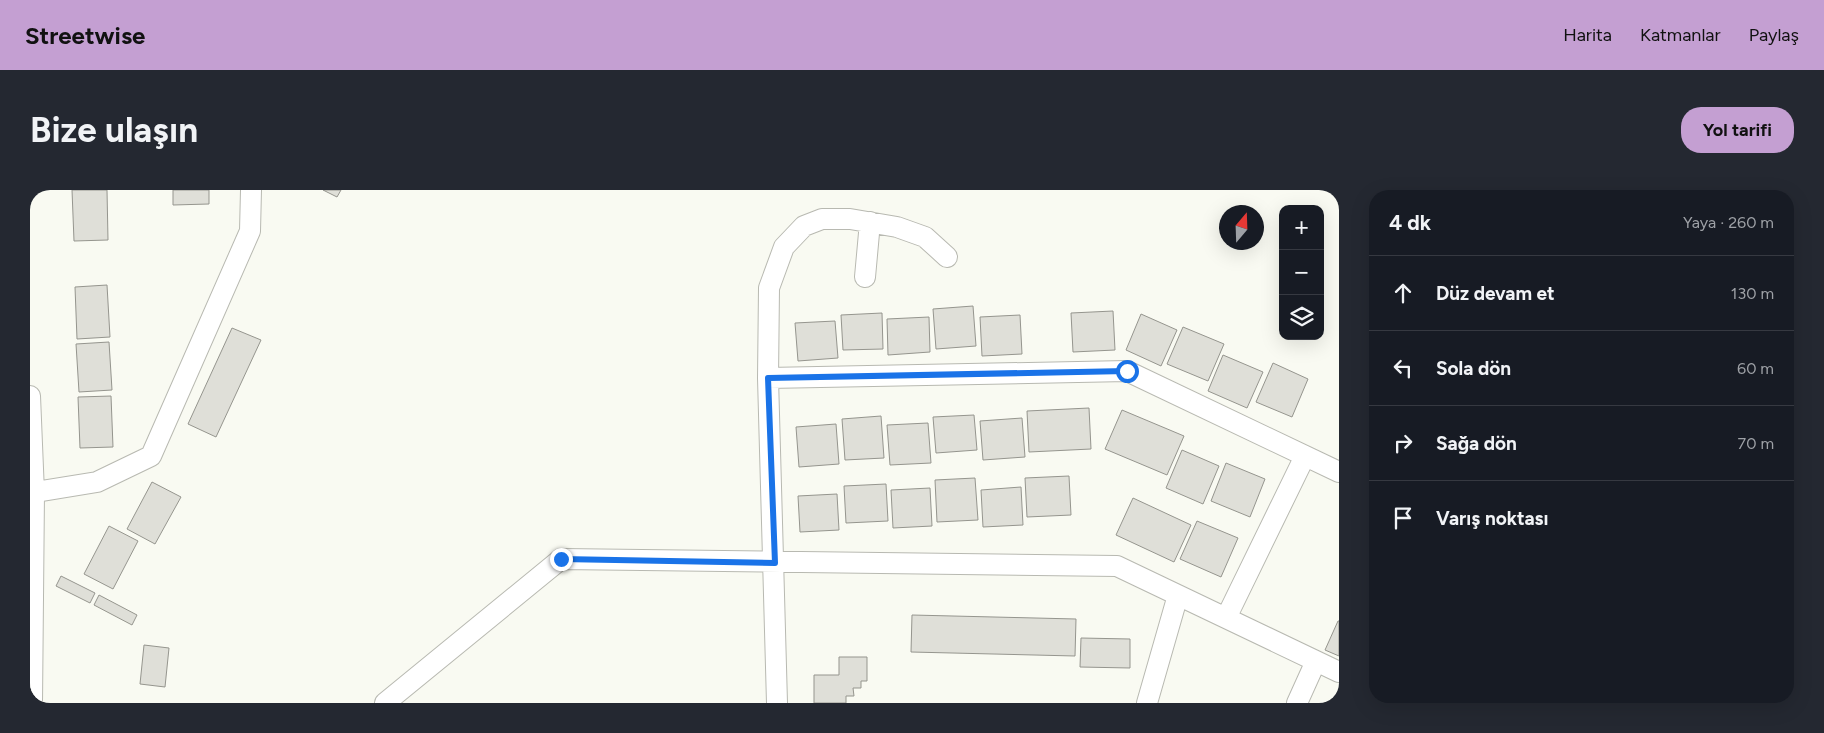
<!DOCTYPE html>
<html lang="tr">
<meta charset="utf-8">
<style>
:root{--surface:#171b24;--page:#242831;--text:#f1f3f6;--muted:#9ea1a6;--line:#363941;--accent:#c49fd2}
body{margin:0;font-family:Figtree,sans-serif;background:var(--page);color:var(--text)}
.controls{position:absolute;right:15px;top:15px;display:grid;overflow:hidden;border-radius:10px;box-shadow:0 5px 20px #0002}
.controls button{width:45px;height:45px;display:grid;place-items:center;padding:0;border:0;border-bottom:1px solid var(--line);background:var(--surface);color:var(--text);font:25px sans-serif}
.compass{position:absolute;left:1189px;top:15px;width:45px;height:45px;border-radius:50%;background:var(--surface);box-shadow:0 5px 20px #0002;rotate:19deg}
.stop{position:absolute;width:15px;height:15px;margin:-11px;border:4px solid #1a73e8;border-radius:50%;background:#fff}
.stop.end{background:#1a73e8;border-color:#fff;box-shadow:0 1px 5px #0008}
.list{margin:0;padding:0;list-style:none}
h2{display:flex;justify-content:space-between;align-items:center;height:65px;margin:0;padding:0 20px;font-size:21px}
h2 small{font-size:16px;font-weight:400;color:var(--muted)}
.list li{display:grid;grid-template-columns:32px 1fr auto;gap:15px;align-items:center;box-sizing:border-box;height:75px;padding:0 20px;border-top:1px solid var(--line)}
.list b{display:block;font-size:19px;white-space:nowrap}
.list em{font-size:16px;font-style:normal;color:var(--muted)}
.icon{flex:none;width:28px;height:28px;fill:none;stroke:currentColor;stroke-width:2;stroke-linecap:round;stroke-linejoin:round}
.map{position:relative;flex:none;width:1309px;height:513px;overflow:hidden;border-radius:20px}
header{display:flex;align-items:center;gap:30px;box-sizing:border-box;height:70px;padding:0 25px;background:var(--accent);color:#111}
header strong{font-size:24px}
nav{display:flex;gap:28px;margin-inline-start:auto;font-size:18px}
.intro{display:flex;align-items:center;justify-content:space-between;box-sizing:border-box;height:120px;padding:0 30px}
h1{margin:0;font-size:35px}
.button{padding:12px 22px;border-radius:20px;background:var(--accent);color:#111;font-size:18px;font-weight:700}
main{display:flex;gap:30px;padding:0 30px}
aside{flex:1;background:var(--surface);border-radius:20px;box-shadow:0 5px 20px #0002}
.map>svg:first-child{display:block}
</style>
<header>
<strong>Streetwise</strong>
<nav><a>Harita</a><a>Katmanlar</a><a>Paylaş</a></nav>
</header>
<div class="intro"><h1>Bize ulaşın</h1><a class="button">Yol tarifi</a></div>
<main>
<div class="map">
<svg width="1309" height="513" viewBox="0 0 1309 513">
<rect width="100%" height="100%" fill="#f9faf2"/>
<path fill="#dfdfd8" stroke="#95958e" d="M42,0h35l1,50 -34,1z
M143,0h36v14l-36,1z
M293,0h18l-4,7z
M77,95l3,52 -33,2 -2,-52z
M943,116l3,40 -40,3 -3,-40z
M1083,121l2,39 -42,2 -2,-39z
M852,123l1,36 -40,1 -2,-35z
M1111,124l36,16 -16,36 -35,-16z
M990,125l2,39 -40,2 -2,-39z
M899,127l1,35 -42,3 -1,-36z
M805,131l3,37 -40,3 -3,-38z
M1153,137l41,17 -16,37 -41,-17z
M202,138l29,12 -45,97 -28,-13z
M79,152l3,48 -33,2 -3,-48z
M1193,165l40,17 -16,36 -39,-17z
M1243,173l35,16 -16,38 -36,-15z
M81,206l2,51 -33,1 -2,-51z
M1059,218l2,41 -62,3 -2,-41z
M1092,220l62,26 -17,39 -62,-26z
M944,225l3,35 -41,3 -3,-36z
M851,226l3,42 -39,2 -3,-41z
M992,228l3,39 -42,3 -3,-39z
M898,233l3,40 -41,2 -3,-40z
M806,234l3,40 -40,3 -3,-40z
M1152,260l37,16 -16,38 -37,-16z
M1196,273l39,16 -15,38 -39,-16z
M1039,286l2,39 -44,2 -2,-39z
M945,288l3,42 -41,2 -2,-42z
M122,292l29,15 -26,47 -28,-15z
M856,294l2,37 -42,2 -2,-37z
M991,297l2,38 -40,2 -2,-37z
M900,298l2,38 -39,2 -2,-38z
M807,304l2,36 -39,2 -2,-36z
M1103,308l58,27 -17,37 -58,-27z
M1167,331l41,17 -17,39 -41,-18z
M79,336l29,15 -25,48 -29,-15z
M31,386l34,17 -5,10 -34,-17z
M69,405l38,20 -5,10 -38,-20z
M882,425l164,4 -1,37 -164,-4z
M1308,431h1v35l-14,-6z
M1051,448l49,1v29l-50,-1z
M114,455l25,3 -4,39 -25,-3z
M809,467h28v24h-6v7h-8l1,8h-8v7h-32v-28h25z"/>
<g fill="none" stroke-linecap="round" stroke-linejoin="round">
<g stroke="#b8b9b1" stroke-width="22">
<path id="minor" d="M835,87l5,-55
M738,188l1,-90 15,-41 20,-21 18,-7h28l47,8 28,10 22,20
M0,206l4,97 -2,210
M0,303l67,-11 54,-26 99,-225 1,-41
M1196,428l79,-162
M355,513l176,-144 556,7 222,106
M747,513l-9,-325 359,-7 212,101
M1117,513l31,-108
M1267,513l19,-42"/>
</g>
<use href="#minor" stroke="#fff" stroke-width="20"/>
</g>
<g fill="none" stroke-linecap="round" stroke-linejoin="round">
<path stroke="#1a73e8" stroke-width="6" d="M531,369l214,4 -7,-185 359,-7"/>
</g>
</svg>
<div class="controls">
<button>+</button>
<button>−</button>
<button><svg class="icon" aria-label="layers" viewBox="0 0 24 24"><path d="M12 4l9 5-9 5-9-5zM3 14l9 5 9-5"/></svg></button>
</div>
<svg class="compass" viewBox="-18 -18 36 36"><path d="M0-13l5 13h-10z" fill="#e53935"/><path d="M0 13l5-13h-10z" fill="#9ea1a6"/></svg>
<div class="stop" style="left:1097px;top:181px"></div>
<div class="stop end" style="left:531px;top:369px"></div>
</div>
<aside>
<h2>4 dk<small>Yaya · 260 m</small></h2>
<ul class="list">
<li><svg class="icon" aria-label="ahead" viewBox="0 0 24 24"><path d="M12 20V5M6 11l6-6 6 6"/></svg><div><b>Düz devam et</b></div><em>130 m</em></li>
<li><svg class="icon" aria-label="left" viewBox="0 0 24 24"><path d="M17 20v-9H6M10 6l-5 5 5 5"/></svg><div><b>Sola dön</b></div><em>60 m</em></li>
<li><svg class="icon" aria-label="right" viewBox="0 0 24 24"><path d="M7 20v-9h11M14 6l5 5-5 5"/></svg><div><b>Sağa dön</b></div><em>70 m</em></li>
<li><svg class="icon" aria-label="arrive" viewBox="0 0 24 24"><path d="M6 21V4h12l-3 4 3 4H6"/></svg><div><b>Varış noktası</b></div></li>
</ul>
</aside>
</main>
